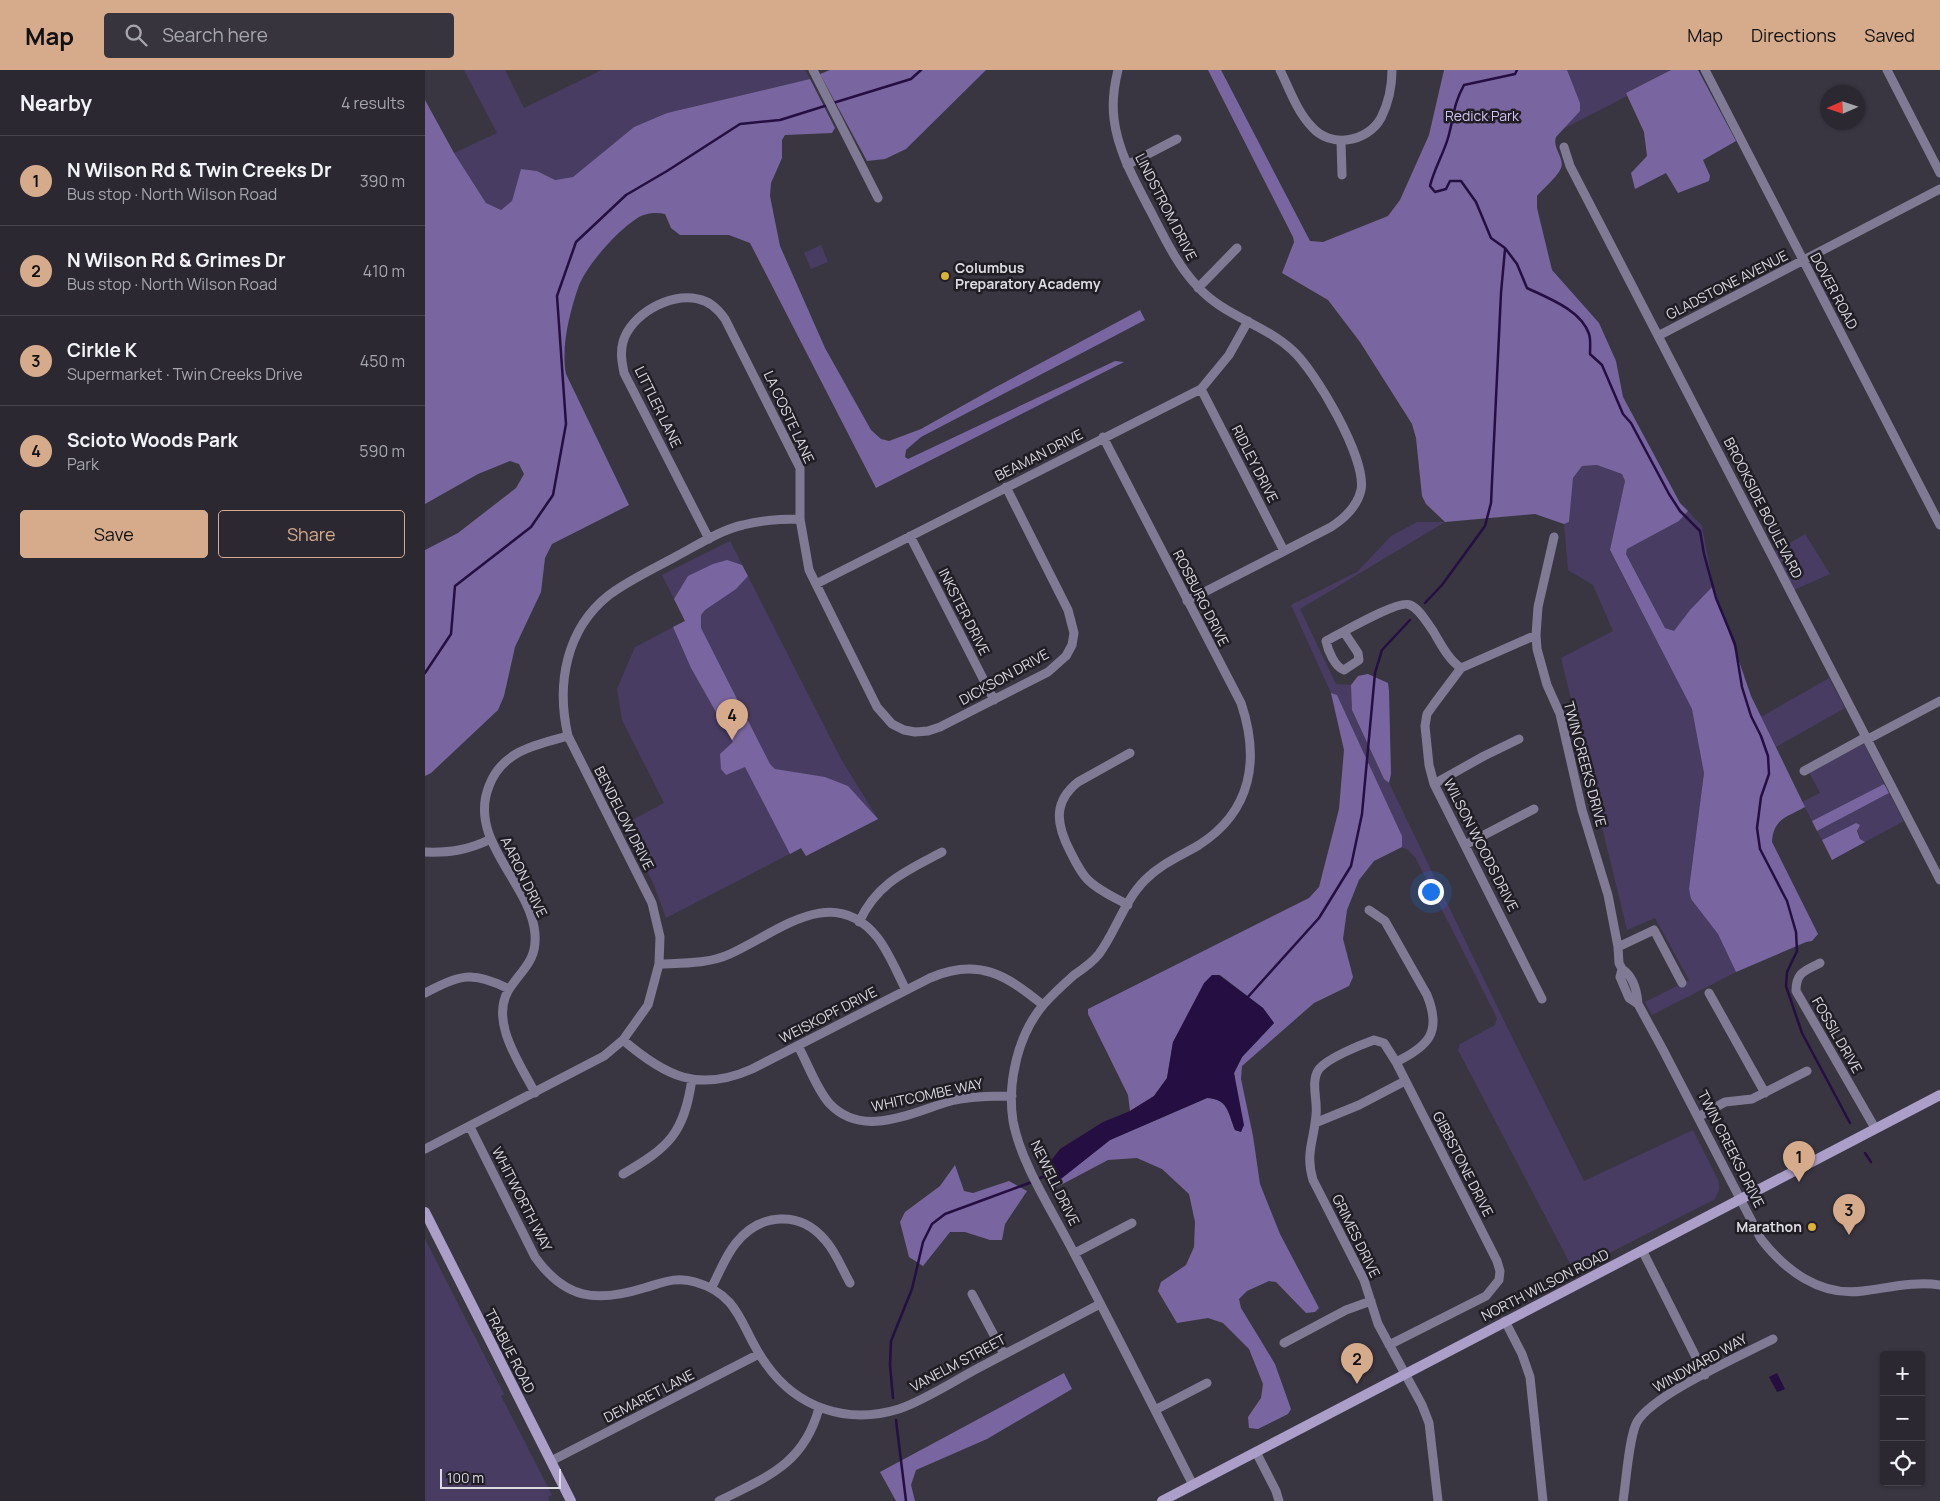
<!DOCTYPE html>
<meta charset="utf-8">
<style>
:root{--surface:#2b2832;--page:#37343e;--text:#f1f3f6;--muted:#a6a6ac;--line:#47444d;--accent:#d6ab8b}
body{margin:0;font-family:Manrope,sans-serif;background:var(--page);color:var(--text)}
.controls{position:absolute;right:15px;bottom:15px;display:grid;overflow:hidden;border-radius:5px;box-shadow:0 1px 4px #0004}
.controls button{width:45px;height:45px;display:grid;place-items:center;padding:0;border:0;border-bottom:1px solid var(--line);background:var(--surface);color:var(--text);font:25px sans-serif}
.compass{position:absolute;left:1395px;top:15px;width:45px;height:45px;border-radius:50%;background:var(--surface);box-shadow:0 1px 4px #0004;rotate:267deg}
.scale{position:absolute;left:15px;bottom:12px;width:121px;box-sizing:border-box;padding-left:5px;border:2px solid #dcdae2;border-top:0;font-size:14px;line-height:18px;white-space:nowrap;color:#dcdae2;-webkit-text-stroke:4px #201e24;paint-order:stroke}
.you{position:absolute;left:1005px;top:821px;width:18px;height:18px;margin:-12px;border:4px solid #fff;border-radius:50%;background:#1a73e8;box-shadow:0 0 0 8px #1a73e833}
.badge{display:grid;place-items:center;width:32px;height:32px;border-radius:50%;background:var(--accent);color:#111;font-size:16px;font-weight:700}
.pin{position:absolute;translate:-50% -41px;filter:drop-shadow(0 1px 2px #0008)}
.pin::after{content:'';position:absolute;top:26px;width:18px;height:15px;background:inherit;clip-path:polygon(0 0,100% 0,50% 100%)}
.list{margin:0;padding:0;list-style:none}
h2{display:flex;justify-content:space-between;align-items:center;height:65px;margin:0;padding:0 20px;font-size:21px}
h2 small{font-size:16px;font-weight:400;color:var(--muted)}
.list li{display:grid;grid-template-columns:32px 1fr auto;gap:15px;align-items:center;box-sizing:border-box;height:90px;padding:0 20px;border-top:1px solid var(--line)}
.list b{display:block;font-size:19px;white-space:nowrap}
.list p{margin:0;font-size:16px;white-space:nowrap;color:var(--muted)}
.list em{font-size:16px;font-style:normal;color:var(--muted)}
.actions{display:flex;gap:10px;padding:15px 20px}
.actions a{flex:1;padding:11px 0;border:1px solid var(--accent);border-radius:5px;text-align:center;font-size:18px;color:var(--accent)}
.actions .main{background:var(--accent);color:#111}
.icon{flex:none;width:28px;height:28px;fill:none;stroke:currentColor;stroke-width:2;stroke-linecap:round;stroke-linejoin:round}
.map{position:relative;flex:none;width:1515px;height:1431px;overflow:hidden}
header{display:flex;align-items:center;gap:30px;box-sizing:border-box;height:70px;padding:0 25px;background:var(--accent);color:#111}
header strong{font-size:24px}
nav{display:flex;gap:28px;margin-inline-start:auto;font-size:18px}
.search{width:350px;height:45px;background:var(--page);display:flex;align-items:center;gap:12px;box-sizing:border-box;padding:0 18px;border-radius:5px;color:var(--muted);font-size:19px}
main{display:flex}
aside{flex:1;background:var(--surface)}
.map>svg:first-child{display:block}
</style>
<header>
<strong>Map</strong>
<div class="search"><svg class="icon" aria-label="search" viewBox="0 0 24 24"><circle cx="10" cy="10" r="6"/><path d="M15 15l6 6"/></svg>Search here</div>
<nav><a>Map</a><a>Directions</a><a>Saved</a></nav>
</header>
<main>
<aside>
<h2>Nearby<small>4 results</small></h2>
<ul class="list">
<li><span class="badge">1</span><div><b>N Wilson Rd &amp; Twin Creeks Dr</b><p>Bus stop · North Wilson Road</p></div><em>390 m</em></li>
<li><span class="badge">2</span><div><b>N Wilson Rd &amp; Grimes Dr</b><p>Bus stop · North Wilson Road</p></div><em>410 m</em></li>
<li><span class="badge">3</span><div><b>Cirkle K</b><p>Supermarket · Twin Creeks Drive</p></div><em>450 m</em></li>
<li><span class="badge">4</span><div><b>Scioto Woods Park</b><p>Park</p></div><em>590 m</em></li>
</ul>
<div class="actions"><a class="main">Save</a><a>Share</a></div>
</aside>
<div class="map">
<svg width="1515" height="1431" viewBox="0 0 1515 1431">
<rect width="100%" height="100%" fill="#393642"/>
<path fill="#483c62" d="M39,0h41l19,38 78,-38h203l5,9 -143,34 -33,14 -61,50 -18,3 -18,-9 -16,-2 -9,33 -11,8 -15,-7 -32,-50 43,-20z
M1019,0h227l-45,23 1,3 -66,34 -1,-2z
M396,175l7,17 -17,7 -7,-16z
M1172,395l25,9 3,7 -15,70 82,158 11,53 1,10 -15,117 2,10 27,35 18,38 -84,43 -7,-13 44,-22 -34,-62 -28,12 -66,-272 52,-27 -20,-46 -25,-15 -4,-46 5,-2 4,-44 9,-12z
M1263,441l14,15 11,60 -23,24 -16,22 -9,-4 -39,-75 1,-4 52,-28z
M992,452h28l-145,87 36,75 15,1 1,25 32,69 5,4 119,246 76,152 109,-51 26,52v8l-4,9 -141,72 -116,-221 2,-6 35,-19 2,-7 -82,-161 -7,-7 -6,-3v-11l-65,-141 -6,-2 -40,-88 66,-33 34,-36z
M1380,464l25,40 -36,16 -19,-38z
M305,471l111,218 37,60 -72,37 -5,-8 -135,70 -12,-33 -31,-60 41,-22 -42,-83 -5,-31 18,-42 50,-26 -23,-46z
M1404,608l16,30 -69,39 -15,-30z
M1439,674l20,40 -72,37 -10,-19 18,-9 -11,-21z
M1464,723l15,28 -39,21 -5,-3 -4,-16 -34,17 -5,-9z
M0,1169l79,155 -3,2 51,99 -4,2 2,4h-125z"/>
<path fill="#7966a0" d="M405,0h156l-80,79 -21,10 -18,2 -47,-87z
M783,0h13l89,171 13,1 65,-26 12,-16 29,-65 15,-65h123l13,33v8l-24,26c-4,11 9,21 5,31 -3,8 -18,21 -24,28v12l15,62 47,53 17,38 7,36 57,106 8,8 -9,10 -52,28 -1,5 39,74 9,3 16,-21 23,-24 38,110 54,111c-18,10 -32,12 -33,35l46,92 -6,7 -6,1 -70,30 -18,-38 -27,-35 -2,-10 15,-116 -12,-64 -82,-159 15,-69 -3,-7 -25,-9 -15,1 -9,12 -4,44 -5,2 -29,-10 -90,8 -19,-18 -4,-8 -6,-58 -4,-14 -52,-82 -32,-42 -46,-27 12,-31 -1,-5z
M1246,0h27l38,71 -33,19 7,16 -1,5 -31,12 -12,-20 -31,16 -4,-16 16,-17 -3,-24 -18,-39z
M385,9l25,49 -3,5 -47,2 -3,5v18l-11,25 -1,13 10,50 45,102 46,82 10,9 8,2 32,-12 75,-42 144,-77 5,10 -224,117 -15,13 -1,7 3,2 207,-98 9,1 -248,126 -126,-245 -21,-8h-49l-9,-7 -6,-14c-9,-2 -21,-1 -29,5 -19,12 -51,48 -58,69 -9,26 -17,60 -12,86l63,131 -77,39 -7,14 -4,34 -26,55 -11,49 -6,14 -67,63 -6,3v-226l33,-17 58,-45 8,-14 -5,-10 -9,-3 -32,13 -53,30v-404l29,53 32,50 15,7 11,-9 9,-32 16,2 18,9 18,-3 61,-50 33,-14z
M302,490l15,5 6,11 -12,13 -31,21 -4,5v13l69,136 5,5 50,8 23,9 30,33 -72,37 -5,-8 -11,6 -45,-87 -19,8 -5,-6 -1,-15 13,-12 -42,-74 -18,-41 12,-6 -11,-22 14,-23 25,-12z
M943,604l20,9 1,8 2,83 -2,9 -5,-4 -32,-69 -1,-25 7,-9z
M906,623l6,2 65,141v11l-28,14 -15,19 -12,30 -4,29 10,38 -4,9 -35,17 -72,63 -1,13 12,57 7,48 20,50 39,74 -4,4 -9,1 -30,-31 -7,-1 -22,10 -8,8 2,9 34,56 16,45 -3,5 -30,15 -9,-1 -1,-11 13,-19 2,-14 -14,-35 -26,-26 -15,-5 -31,5 -19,-32 3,-9 25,-17 8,-18 1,-25 -6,-28 -27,-25 -25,-11 -29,2 -51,27 -8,-1 13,-8 48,-38 97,-42c21,1 21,14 28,32l6,2 -7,-59 8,-16 32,-34 -11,-15 -43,-33 -47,67 -6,36 -13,18 -24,15 -2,-16 -40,-81v-5l221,-111 10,-11 20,-78 5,-59z
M1459,714l5,9 -72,38 -5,-10z
M1431,753l4,2 -3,6 3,8 5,3 -33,18 -10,-20z
M530,1095l9,26 9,2 36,-12 18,10 -22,33 -3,16h-12l-25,-8h-15l-27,34 -14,-9 -9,-35 5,-10 35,-26z
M639,1303l8,16 -85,50 -71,31 -5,15 4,16h-19l-16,-29z"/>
<path fill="#250f42" d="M787,905h7l44,33 11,15 -32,34 -8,16 10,52 -3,7 -6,-2c-7,-18 -7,-31 -28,-32l-97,42 -48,38 -13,8 -5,-16 16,-21 43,-27 27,-11 24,-15 13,-18 6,-36 31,-59z
M1352,1303l8,16 -8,3 -8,-15z"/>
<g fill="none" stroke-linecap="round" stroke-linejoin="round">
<path stroke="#250f42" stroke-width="2.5" d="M1092,0l-2,4 -51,11c-11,20 -10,32 -16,53 -5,17 -14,31 -18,48l5,6 11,-3 4,-8h11l15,21 15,36 14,10 12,16 10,24c21,10 54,22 62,46 2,6 1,13 1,20l12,11 21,49 8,9 38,71 11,17 20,20 4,23 12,44 19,46 7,43 9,29 10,20 7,20 1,18 -8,23 -4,31 3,21 27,52 9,31 1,19 -10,21 -1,14 16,47 48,90
M408,33l78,-24 10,-9
M1000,533l17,-18 43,-59 6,-23 10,-210 4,-44
M0,603l26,-39 4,-48 76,-59 22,-32 13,-71 -9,-128 19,-54 50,-47 41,-24 73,-47 40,-4 48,-15
M822,928l72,-80 32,-52 11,-52 13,-141 7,-23 28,-30
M1440,1083l6,9
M612,1109l11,-4
M468,1328l-3,-33 1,-24 21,-52 11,-47 9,-18 13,-10 87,-32
M471,1350l10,81"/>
<path stroke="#817a94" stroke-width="9" d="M388,0l65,128
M693,0c-4,16 -6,33 -4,49 4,33 21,62 36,91 14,27 27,55 48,77 26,29 66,37 94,63 23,20 75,109 69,140 -4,17 -16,28 -30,37l-144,74
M855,0c9,18 17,42 32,57 18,21 55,16 69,-9 7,-14 11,-32 11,-48
M1280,0l235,455
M1462,0l53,103
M916,71l1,34
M1139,77l6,19 370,714
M702,95l50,-26
M773,218l39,-40
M1233,266l282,-147
M776,319l83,162
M678,367l138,266c19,56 11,108 -42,142 -19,11 -38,19 -54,35 -21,21 -29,51 -46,74 -7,9 -16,15 -25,21 -10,9 -21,19 -30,29 -26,30 -37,78 -31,117 8,44 42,94 62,134 40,76 79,153 118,230
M485,466l84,164
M1129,467l-16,70 -2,28 1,14 10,36 13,29 22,96 26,85 10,52 1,16 3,6 -2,8 9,21 9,6 24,44 99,191c24,31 59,58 102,52 25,-3 52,-10 77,-6
M284,469l-85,-166c-2,-11 -4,-20 -1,-31 7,-27 47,-50 75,-43 12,2 20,10 27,20l75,149v51l9,51 68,137 15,17 12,6 11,2 13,-1 12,-4 108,-55 18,-16 6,-11 2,-12 -6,-23 -62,-123
M391,514l385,-195 28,-34 19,-34
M919,562l14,21 1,7 -15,10c-9,-3 -16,-19 -18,-29 14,-7 73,-42 84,-36 10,4 17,18 23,26 8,13 15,28 28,37
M1111,565l-75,33 -27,36 -7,10 -2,12 4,39 5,19 108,215
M1443,669l72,-38
M1379,701l62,-34
M1009,714l50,-28 35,-17
M1040,775l69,-36
M0,782c25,1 43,-2 66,-13
M703,835c-14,-8 -29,-14 -40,-25 -8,-8 -13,-19 -18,-29 -14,-27 -17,-49 8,-69l52,-29
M944,840l16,11 42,74c15,37 2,51 -31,67
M434,852c18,-39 47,-51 83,-70
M1193,877l36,-17 28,53
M1395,893c-15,8 -24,9 -24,28l79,137
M234,894c24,-1 49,0 71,-10 47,-21 102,-72 147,-17 12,15 20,36 29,53
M1197,899c11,7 15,22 16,35
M0,923c35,-18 47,-23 84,-4
M1284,923l56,100
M198,970c42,36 75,53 129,29l178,-91c49,-21 76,-3 113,27
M373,976c10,18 18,42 31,57 35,38 86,7 126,-3 19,-4 38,-4 57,-4
M110,1023c-14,-28 -45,-70 -27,-102 13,-21 29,-29 27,-57 -4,-51 -68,-93 -46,-148 13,-35 46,-41 79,-50
M1273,1047l27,-15 27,-3 55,-28
M890,1053l44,-18 46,-24
M45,1057l65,130c30,42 61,46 109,31 18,-5 32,-12 51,-6 47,13 46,49 71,82 31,44 81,61 133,45 27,-9 61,-32 87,-45 38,-20 76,-40 114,-60
M0,1079l179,-93 19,-16 25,-35 11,-41 1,-27 -8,-34 -84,-167c-12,-52 -2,-107 41,-141 20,-15 44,-26 66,-38 21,-11 45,-27 68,-32 19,-5 38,-6 57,-6
M198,1104c46,-27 61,-40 69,-95
M1217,1180l63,125
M650,1183l57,-30
M287,1217c7,-14 14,-32 24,-44 24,-30 64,-33 89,-3 11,12 17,29 25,43
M547,1224l32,60
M1080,1251l17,33 8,23 13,124
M859,1273l62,-33 25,-9
M964,1275l97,-49 13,-16 1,-9 -3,-10 -101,-199 -12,-19 -10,-3c-14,5 -46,18 -55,29 -9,13 -1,31 -3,46 -2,26 -11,38 -3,65l51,100 14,44 44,81 7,18 9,78
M730,1340l52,-27
M831,1382l20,39 3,10
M126,1391l208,-107
M294,1431c48,-24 85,-37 100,-93
M1198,1431c3,-18 6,-65 14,-79 15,-27 105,-67 136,-83"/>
<path stroke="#ab9ec9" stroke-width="10" d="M0,1142l146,289
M737,1431l778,-406"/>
</g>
<g fill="#ddb133" stroke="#201e24" stroke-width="2">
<circle cx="520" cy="206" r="5"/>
<circle cx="1387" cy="1157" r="5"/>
</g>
<g text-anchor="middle" stroke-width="5" stroke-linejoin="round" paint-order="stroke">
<g font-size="14" fill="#d1c2f5" stroke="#201e24">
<text x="1057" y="51">Redick Park</text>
</g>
<g font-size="14" fill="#dcdae2" stroke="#201e24">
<text transform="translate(741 137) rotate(63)" y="5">LINDSTROM DRIVE</text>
<text transform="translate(1302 215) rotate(-27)" y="5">GLADSTONE AVENUE</text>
<text transform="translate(1409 221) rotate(62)" y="5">DOVER ROAD</text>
<text transform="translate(233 337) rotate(64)" y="5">LITTLER LANE</text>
<text transform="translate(364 347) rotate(65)" y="5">LA COSTE LANE</text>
<text transform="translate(614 385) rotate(-27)" y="5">BEAMAN DRIVE</text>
<text transform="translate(830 394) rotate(63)" y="5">RIDLEY DRIVE</text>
<text transform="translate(1338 438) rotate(63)" y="5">BROOKSIDE BOULEVARD</text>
<text transform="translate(776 528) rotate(63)" y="5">ROSBURG DRIVE</text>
<text transform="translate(539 542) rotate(63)" y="5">INKSTER DRIVE</text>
<text transform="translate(579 607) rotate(-29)" y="5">DICKSON DRIVE</text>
<text transform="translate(1160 694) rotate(75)" y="5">TWIN CREEKS DRIVE</text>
<text transform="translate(199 748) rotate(63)" y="5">BENDELOW DRIVE</text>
<text transform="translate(1056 775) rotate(63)" y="5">WILSON WOODS DRIVE</text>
<text transform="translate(99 807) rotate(64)" y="5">AARON DRIVE</text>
<text transform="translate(403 945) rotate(-27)" y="5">WEISKOPF DRIVE</text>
<text transform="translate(1412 965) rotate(60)" y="5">FOSSIL DRIVE</text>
<text transform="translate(502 1025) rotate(-12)" y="5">WHITCOMBE WAY</text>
<text transform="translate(1306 1079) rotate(63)" y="5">TWIN CREEKS DRIVE</text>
<text transform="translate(1038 1094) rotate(63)" y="5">GIBBSTONE DRIVE</text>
<text transform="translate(630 1113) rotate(64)" y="5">NEWELL DRIVE</text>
<text transform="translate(97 1129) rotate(63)" y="5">WHITWORTH WAY</text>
<text transform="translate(931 1166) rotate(64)" y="5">GRIMES DRIVE</text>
<text transform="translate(1120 1215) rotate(-27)" y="5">NORTH WILSON ROAD</text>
<text transform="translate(85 1281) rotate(63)" y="5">TRABUE ROAD</text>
<text transform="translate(533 1293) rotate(-28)" y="5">VANELM STREET</text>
<text transform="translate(1275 1293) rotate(-29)" y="5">WINDWARD WAY</text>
<text transform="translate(224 1326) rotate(-27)" y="5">DEMARET LANE</text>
</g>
<g font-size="14" font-weight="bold" fill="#dcdae2" stroke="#201e24" text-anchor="start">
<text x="530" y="203">Columbus<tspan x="530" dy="16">Preparatory Academy</tspan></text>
<text x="1377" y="1162" text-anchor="end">Marathon</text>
</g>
</g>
</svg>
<div class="controls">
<button>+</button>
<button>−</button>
<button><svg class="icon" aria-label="locate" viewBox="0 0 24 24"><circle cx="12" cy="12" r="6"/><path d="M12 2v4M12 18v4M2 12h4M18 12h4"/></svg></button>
</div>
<svg class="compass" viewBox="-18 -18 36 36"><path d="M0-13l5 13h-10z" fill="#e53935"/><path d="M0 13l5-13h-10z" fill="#a6a6ac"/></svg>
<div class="scale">100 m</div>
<div class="you"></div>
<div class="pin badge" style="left:1374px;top:1112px">1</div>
<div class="pin badge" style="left:932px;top:1314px">2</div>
<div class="pin badge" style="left:1424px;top:1165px">3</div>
<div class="pin badge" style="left:307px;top:670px">4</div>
</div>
</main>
